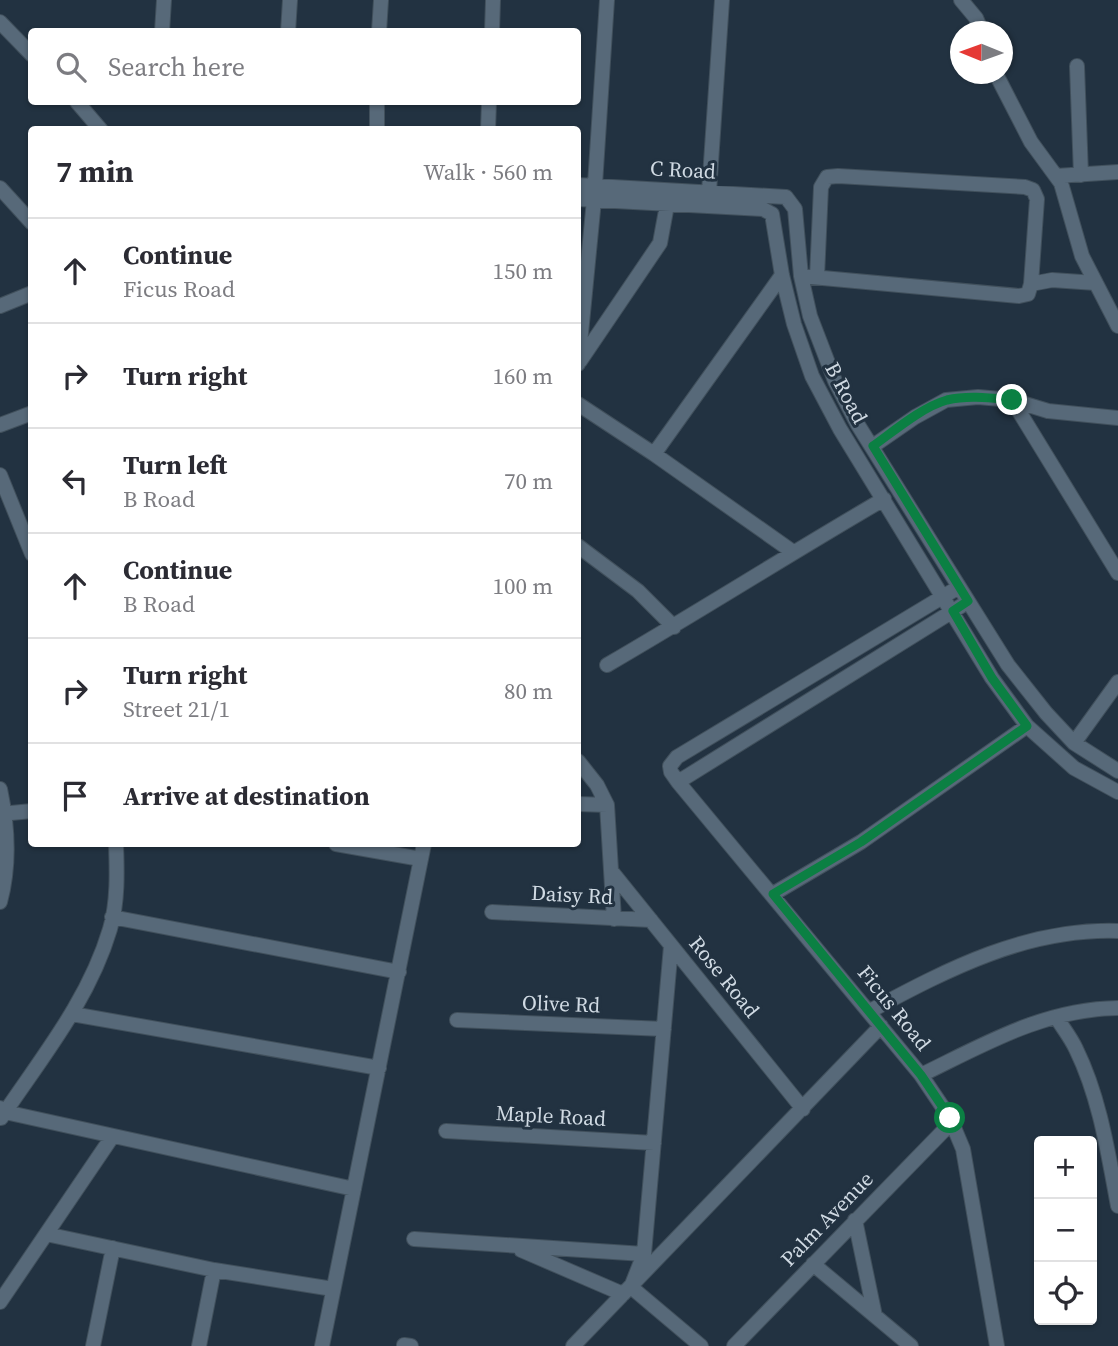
<!DOCTYPE html>
<meta charset="utf-8">
<style>
:root{--surface:#fff;--page:#f7f7f7;--text:#2b2b33;--muted:#7c7c81;--line:#e1e1e2}
body{margin:0;font-family:"Source Serif 4",serif;background:var(--page);color:var(--text)}
.controls{position:absolute;right:21px;bottom:21px;display:grid;overflow:hidden;border-radius:7px;box-shadow:0 2px 5px #0004}
.controls button{width:63px;height:63px;display:grid;place-items:center;padding:0;border:0;border-bottom:2px solid var(--line);background:var(--surface);color:var(--text);font:35px sans-serif}
.compass{position:absolute;left:950px;top:21px;width:63px;height:63px;border-radius:50%;background:var(--surface);box-shadow:0 2px 5px #0004;rotate:271deg}
.stop{position:absolute;width:21px;height:21px;margin:-16px;border:5px solid #0b8043;border-radius:50%;background:#fff}
.stop.end{background:#0b8043;border-color:#fff;box-shadow:0 2px 7px #0008}
.list{margin:0;padding:0;list-style:none}
h2{display:flex;justify-content:space-between;align-items:center;height:91px;margin:0;padding:0 28px;font-size:30px}
h2 small{font-size:23px;font-weight:400;color:var(--muted)}
.list li{display:grid;grid-template-columns:46px 1fr auto;gap:21px;align-items:center;box-sizing:border-box;height:105px;padding:0 28px;border-top:2px solid var(--line)}
.list b{display:block;font-size:26px;white-space:nowrap}
.list p{margin:0;font-size:23px;white-space:nowrap;color:var(--muted)}
.list em{font-size:23px;font-style:normal;color:var(--muted)}
.icon{flex:none;width:38px;height:38px;fill:none;stroke:currentColor;stroke-width:2;stroke-linecap:round;stroke-linejoin:round}
.map{position:relative;flex:none;width:1118px;height:1346px;overflow:hidden}
.search{position:absolute;background:var(--surface);box-shadow:0 2px 5px #0004;left:28px;top:28px;width:553px;height:77px;display:flex;align-items:center;gap:18px;box-sizing:border-box;padding:0 24px;border-radius:7px;color:var(--muted);font-size:26px}
.panel{position:absolute;background:var(--surface);box-shadow:0 2px 5px #0004;left:28px;top:126px;width:553px;height:721px;border-radius:7px}
.map>svg:first-child{display:block}
</style>
<div class="map">
<svg width="1118" height="1346" viewBox="0 0 1118 1346">
<rect width="100%" height="100%" fill="#223241"/>
<g fill="none" stroke-linecap="round" stroke-linejoin="round">
<g stroke="#41505c" stroke-width="16">
<path id="minor" d="M961,0l15,18 6,14
M0,22l32,33
M162,32l2,-32
M288,32l2,-32
M379,32l2,-32
M492,32l1,-32
M1077,66l4,109
M996,74l35,68 30,41 21,73 36,70
M77,102l24,28
M377,102v28
M488,130l1,-28
M1056,176l62,-4
M578,185l208,12
M0,188l32,35
M709,192l13,-192
M786,197l9,12 6,67 9,40 25,65 23,44 150,240 38,48 28,30 44,28
M578,199l185,10 9,5
M772,214l10,61 12,49 18,52 28,53 152,249 35,48 47,42 44,24
M801,276l218,20 9,-2 3,-10 6,-85 -4,-9 -8,-3 -187,-11 -11,1 -6,10 -4,90
M1031,284l21,-4 44,3
M0,306l32,-13
M580,361l80,-118 7,-38
M578,364l16,-164 13,-200
M1012,400l106,173
M578,404l76,50 139,98
M0,425l32,-12
M873,446l42,-29 31,-17 32,-3 34,3 36,11 70,7
M654,454l128,-179
M0,475l32,79
M578,546l60,45 36,36
M959,587l-282,170 -7,9 1,6 7,10 243,293 29,43 13,31 34,197
M607,665c93,-54 184,-112 277,-166
M1074,743l44,-61
M578,761l19,24 10,20
M678,782l283,-176
M0,789c8,38 10,76 0,113
M578,804l29,1 7,114
M0,814l32,-3
M336,844l85,15
M612,872l191,237
M773,894l88,-52 166,-116
M492,912l159,8
M112,917l287,55
M671,946l-27,308 -13,33 70,59
M870,1011c78,-42 157,-83 248,-80
M72,1014l307,54
M1056,1017c7,11 15,21 20,32 24,49 32,104 42,157
M457,1020l207,9
M921,1075c64,-31 123,-66 197,-67
M0,1108l5,4 349,77
M1,1118c41,-61 88,-118 109,-189 8,-27 7,-58 6,-85
M446,1131l208,12
M855,1220l20,96
M46,1234l168,36 119,19
M414,1239l230,15
M521,1250l102,44
M813,1264l98,82
M0,1302l112,-165
M404,1345l7,1
M93,1346l20,-98
M199,1346l15,-76
M322,1346l102,-502
M573,1346l308,-320
M734,1346l218,-224"/>
</g>
<use href="#minor" stroke="#576979" stroke-width="14"/>
</g>
<g fill="none" stroke-linecap="round" stroke-linejoin="round">
<path stroke="#0b8043" stroke-width="9" d="M950,1118l-29,-43 -148,-181 88,-52 166,-116 -35,-48 -39,-67 15,-10 -95,-155c21,-15 49,-39 74,-46 21,-5 44,-2 65,0"/>
</g>
<g text-anchor="middle" stroke-width="6" stroke-linejoin="round" paint-order="stroke">
<g font-size="21" fill="#d0dae3" stroke="#223241">
<text transform="translate(683 170) rotate(3)" y="7">C Road</text>
<text transform="translate(846 393) rotate(62)" y="7">B Road</text>
<text transform="translate(572 895) rotate(3)" y="7">Daisy Rd</text>
<text transform="translate(724 977) rotate(51)" y="7">Rose Road</text>
<text transform="translate(561 1004) rotate(2)" y="7">Olive Rd</text>
<text transform="translate(894 1008) rotate(51)" y="7">Ficus Road</text>
<text transform="translate(551 1116) rotate(3)" y="7">Maple Road</text>
<text transform="translate(827 1219) rotate(-46)" y="7">Palm Avenue</text>
</g>
</g>
</svg>
<div class="controls">
<button>+</button>
<button>−</button>
<button><svg class="icon" aria-label="locate" viewBox="0 0 24 24"><circle cx="12" cy="12" r="6"/><path d="M12 2v4M12 18v4M2 12h4M18 12h4"/></svg></button>
</div>
<svg class="compass" viewBox="-18 -18 36 36"><path d="M0-13l5 13h-10z" fill="#e53935"/><path d="M0 13l5-13h-10z" fill="#7c7c81"/></svg>
<div class="stop" style="left:950px;top:1118px"></div>
<div class="stop end" style="left:1012px;top:400px"></div>
<div class="search"><svg class="icon" aria-label="search" viewBox="0 0 24 24"><circle cx="10" cy="10" r="6"/><path d="M15 15l6 6"/></svg>Search here</div>
<section class="panel">
<h2>7 min<small>Walk · 560 m</small></h2>
<ul class="list">
<li><svg class="icon" aria-label="ahead" viewBox="0 0 24 24"><path d="M12 20V5M6 11l6-6 6 6"/></svg><div><b>Continue</b><p>Ficus Road</p></div><em>150 m</em></li>
<li><svg class="icon" aria-label="right" viewBox="0 0 24 24"><path d="M7 20v-9h11M14 6l5 5-5 5"/></svg><div><b>Turn right</b></div><em>160 m</em></li>
<li><svg class="icon" aria-label="left" viewBox="0 0 24 24"><path d="M17 20v-9H6M10 6l-5 5 5 5"/></svg><div><b>Turn left</b><p>B Road</p></div><em>70 m</em></li>
<li><svg class="icon" aria-label="ahead" viewBox="0 0 24 24"><path d="M12 20V5M6 11l6-6 6 6"/></svg><div><b>Continue</b><p>B Road</p></div><em>100 m</em></li>
<li><svg class="icon" aria-label="right" viewBox="0 0 24 24"><path d="M7 20v-9h11M14 6l5 5-5 5"/></svg><div><b>Turn right</b><p>Street 21/1</p></div><em>80 m</em></li>
<li><svg class="icon" aria-label="arrive" viewBox="0 0 24 24"><path d="M6 21V4h12l-3 4 3 4H6"/></svg><div><b>Arrive at destination</b></div></li>
</ul>
</section>
</div>
